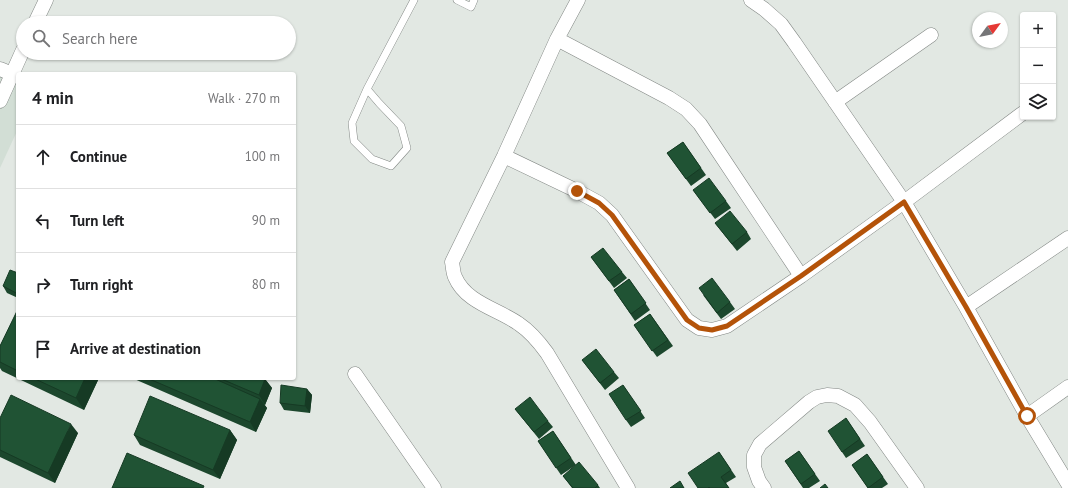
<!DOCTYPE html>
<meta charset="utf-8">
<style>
:root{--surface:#fff;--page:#f6f6f6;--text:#202124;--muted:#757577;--line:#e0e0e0}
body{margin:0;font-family:"PT Sans",sans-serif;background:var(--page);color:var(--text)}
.controls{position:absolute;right:12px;top:12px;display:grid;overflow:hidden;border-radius:4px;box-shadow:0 1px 3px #0004}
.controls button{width:36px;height:36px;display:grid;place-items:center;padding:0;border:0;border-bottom:1px solid var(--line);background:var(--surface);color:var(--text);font:20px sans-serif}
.compass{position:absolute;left:972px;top:12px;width:36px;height:36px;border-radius:50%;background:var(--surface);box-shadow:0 1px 3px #0004;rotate:57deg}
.stop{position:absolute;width:12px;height:12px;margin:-9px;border:3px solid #b45309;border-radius:50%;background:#fff}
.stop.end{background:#b45309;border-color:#fff;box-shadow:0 1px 4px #0008}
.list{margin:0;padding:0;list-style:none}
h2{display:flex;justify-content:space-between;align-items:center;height:52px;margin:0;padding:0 16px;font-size:17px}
h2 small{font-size:13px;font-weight:400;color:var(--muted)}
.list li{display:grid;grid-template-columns:26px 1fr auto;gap:12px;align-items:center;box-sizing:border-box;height:64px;padding:0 16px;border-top:1px solid var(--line)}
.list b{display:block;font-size:15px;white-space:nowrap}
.list em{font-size:13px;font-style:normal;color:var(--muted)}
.icon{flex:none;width:22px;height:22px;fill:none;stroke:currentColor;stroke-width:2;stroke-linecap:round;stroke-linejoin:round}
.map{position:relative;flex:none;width:1068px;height:488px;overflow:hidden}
.search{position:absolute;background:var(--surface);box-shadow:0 1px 3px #0004;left:16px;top:16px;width:280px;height:44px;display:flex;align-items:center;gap:10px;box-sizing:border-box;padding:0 14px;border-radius:22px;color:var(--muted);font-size:15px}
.panel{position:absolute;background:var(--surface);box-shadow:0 1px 3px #0004;left:16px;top:72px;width:280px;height:308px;border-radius:4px}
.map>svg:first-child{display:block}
</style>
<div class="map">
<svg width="1068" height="488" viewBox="0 0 1068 488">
<rect width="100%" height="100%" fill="#e2e8e3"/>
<path fill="#d2ded5" d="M0,72l18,8v49l-18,39z"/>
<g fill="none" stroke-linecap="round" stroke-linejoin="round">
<g stroke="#828784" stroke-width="8">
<path id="service" d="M457,0l14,7 3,-7
M367,89l12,14 22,23 6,22 -16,18 -19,-7 -18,-18 -2,-18 15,-34 47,-89"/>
</g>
<g stroke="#828784" stroke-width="15">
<path id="minor" d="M578,0l-21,39 -53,117 -52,106c1,5 1,11 3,15 11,26 43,32 64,47 12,8 20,18 28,29l81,135
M751,0l13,9 17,15 13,18 110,160 62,105 61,109 41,68
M35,23l11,-23
M557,39l112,59 17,11 14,15 101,152
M0,69l12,5
M0,101l23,-51
M835,102l96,-67
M504,156l73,35 22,12 13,12 75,105 12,8 13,2 15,-4 74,-50 103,-74 119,-89
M966,307l102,-69
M355,374l79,114
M1027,416l41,-29
M764,488l-5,-7 -5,-14v-12l6,-11 49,-42 8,-5 10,-2 11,1 17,9 15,17 47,66"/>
</g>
<use href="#service" stroke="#fff" stroke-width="7"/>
<use href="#minor" stroke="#fff" stroke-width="14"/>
</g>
<path fill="#1c472d" d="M683,142l23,33 -15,11 -24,-33z
M693,190l33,11 5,7 -16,11z
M715,223l32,9 4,7 -14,12z
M591,257l31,15 5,6 -13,10z
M18,273v25l-11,-5 -4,-7z
M629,279l21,31 -15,11 -21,-31z
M703,295l27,7 5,7 -14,10z
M18,311v67h81l-15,32 -82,-39 -2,-3v-22z
M650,314l23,32 -16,11 -23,-32z
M582,360l32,12 5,6 -14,12z
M132,378h131l2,1 7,9 -7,17 -1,-1 3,4 -11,24z
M623,385l22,33 -14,9 -5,-7z
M307,389l5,6 -2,18 -26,-3 -4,-7z
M515,409l33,12 5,6 -14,12z
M0,418l78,15 -23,50 -55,-26z
M846,418l19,28 -19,12 -4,-6z
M230,430l7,10 -17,39 -80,-34 -6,-10z
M553,431l23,34 -15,10 -23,-34z
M799,451l21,30 -11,7h-6l-18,-27z
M719,452l17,25 -10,6 3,5h-31z
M867,454l21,30 -6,4h-14l-16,-23z
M563,476l35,9 2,3h-28z"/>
<path fill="#163a24" d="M85,378h14l-15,32 -8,-12z
M265,379l7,9 -7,17 -6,-10z
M307,389l5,6 -2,18 -5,-7z
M260,399l7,9 -11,24 -6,-10z
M71,424l7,9 -23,50 -7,-10z
M230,430l7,10 -17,39 -7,-9z"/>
<path fill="#205334" stroke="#163a24" d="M683,142l18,26 -15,11 -19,-26z
M709,178l17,23 -16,12 -17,-23z
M730,211l17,21 -15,12 -17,-21z
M603,248l19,24 -13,9 -18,-24z
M10,270l8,3v21l-15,-8z
M712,278l18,24 -13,11 -18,-25z
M629,279l17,24 -15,11 -17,-24z
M17,311h1v60l-18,-9v-16z
M650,314l18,26 -16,11 -18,-26z
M596,349l18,23 -14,11 -18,-23z
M33,378h52l-9,20z
M147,378h66l47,21 -10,23z
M219,378h44l2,1 -6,16z
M281,385l26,4 -2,17 -25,-3z
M623,385l18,26 -15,9 -17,-26z
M11,395l60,29 -23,49 -48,-23v-32z
M150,396l80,34 -17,40 -79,-35z
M530,397l18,24 -14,11 -19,-23z
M846,418l14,21 -18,13 -14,-21z
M553,431l18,27 -15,10 -18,-27z
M799,451l16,23 -14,10 -16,-23z
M719,452l12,18 -10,7 8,11h-19l-1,-1 -1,1h-10l-10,-15z
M127,453l77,33 -1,2h-91z
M867,454l16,23 -15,11 -16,-23z
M579,462l19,23 -3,3h-22l-10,-12z
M680,481l4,7h-14z
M825,484l3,4h-8z"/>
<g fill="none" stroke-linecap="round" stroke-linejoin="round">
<path stroke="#b45309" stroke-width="5" d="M577,191l22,12 13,12 75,105 12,8 13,2 15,-4 74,-50 103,-74 62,105 61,109"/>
</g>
</svg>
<div class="controls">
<button>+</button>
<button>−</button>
<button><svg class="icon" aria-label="layers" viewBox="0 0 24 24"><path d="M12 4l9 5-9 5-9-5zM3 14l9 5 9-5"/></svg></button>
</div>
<svg class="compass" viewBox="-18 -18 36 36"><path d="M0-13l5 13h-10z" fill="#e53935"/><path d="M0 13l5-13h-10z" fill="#757577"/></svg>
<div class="stop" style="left:1027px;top:416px"></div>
<div class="stop end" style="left:577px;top:191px"></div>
<div class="search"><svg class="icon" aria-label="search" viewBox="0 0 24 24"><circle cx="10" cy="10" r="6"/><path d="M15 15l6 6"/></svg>Search here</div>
<section class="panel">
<h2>4 min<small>Walk · 270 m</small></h2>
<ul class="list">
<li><svg class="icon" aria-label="ahead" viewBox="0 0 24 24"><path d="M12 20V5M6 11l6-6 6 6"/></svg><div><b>Continue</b></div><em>100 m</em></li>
<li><svg class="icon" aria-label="left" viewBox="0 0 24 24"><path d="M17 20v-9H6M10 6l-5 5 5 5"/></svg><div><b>Turn left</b></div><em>90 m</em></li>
<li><svg class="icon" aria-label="right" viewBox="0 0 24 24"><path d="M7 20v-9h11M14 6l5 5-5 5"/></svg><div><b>Turn right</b></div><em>80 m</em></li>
<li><svg class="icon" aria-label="arrive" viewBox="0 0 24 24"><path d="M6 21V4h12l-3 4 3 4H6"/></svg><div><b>Arrive at destination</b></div></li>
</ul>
</section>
</div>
